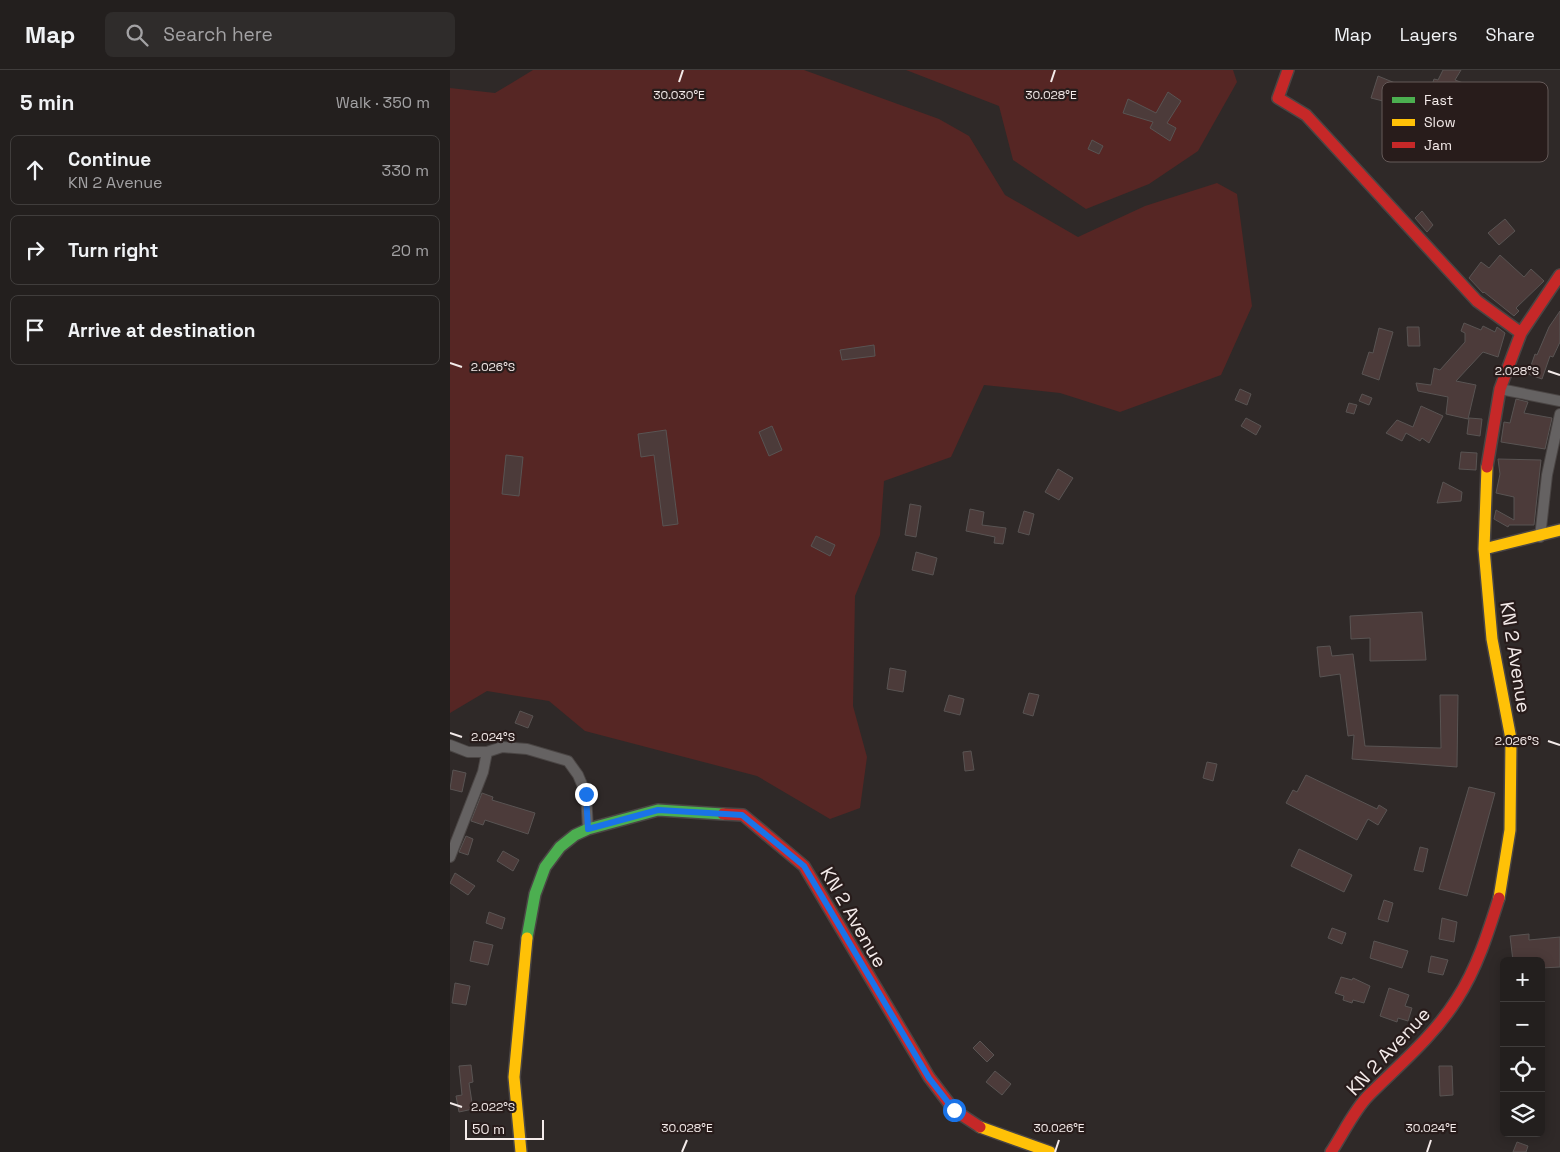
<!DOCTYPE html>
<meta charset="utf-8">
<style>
:root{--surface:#231f1e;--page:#2f2c2b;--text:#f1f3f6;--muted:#a3a2a4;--line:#403d3c}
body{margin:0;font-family:"Space Grotesk",sans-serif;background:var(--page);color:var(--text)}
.controls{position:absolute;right:15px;bottom:15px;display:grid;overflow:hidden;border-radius:8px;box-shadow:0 2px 12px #0003}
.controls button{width:45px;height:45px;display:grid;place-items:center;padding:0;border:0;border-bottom:1px solid var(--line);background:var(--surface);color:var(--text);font:25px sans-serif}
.scale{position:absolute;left:15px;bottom:12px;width:79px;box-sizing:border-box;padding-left:5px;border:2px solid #f4ebea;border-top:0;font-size:14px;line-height:18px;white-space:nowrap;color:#f4ebea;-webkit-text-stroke:4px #281c1b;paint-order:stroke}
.stop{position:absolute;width:15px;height:15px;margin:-11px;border:4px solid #1a73e8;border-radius:50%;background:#fff}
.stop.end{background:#1a73e8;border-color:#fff;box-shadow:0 1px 5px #0008}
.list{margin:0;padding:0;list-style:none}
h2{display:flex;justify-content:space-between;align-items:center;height:65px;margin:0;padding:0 20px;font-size:21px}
h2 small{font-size:16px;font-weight:400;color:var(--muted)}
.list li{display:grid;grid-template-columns:32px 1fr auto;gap:15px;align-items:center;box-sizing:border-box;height:70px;margin:0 10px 10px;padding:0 10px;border:1px solid var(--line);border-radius:8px}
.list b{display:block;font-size:19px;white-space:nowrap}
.list p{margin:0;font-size:16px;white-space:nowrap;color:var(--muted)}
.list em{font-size:16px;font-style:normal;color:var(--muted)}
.icon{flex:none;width:28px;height:28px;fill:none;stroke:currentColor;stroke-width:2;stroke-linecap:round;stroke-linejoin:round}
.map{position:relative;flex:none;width:1110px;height:1082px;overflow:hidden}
header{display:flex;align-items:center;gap:30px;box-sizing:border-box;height:70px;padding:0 25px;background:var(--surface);border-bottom:1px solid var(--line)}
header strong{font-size:24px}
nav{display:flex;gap:28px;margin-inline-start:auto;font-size:18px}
.search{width:350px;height:45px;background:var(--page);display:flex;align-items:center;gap:12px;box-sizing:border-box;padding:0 18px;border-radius:8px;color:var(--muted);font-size:19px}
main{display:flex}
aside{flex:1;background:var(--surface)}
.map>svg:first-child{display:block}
</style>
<header>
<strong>Map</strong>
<div class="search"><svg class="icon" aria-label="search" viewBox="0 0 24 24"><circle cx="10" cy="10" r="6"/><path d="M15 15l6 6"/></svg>Search here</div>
<nav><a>Map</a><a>Layers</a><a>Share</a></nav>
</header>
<main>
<aside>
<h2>5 min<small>Walk · 350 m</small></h2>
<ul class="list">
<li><svg class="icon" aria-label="ahead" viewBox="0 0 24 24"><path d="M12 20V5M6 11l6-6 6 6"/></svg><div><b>Continue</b><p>KN 2 Avenue</p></div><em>330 m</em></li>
<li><svg class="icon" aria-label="right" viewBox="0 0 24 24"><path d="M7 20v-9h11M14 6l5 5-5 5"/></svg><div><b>Turn right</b></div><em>20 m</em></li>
<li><svg class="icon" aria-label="arrive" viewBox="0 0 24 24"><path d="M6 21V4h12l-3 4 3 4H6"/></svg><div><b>Arrive at destination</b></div></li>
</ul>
</aside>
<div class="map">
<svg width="1110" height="1082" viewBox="0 0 1110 1082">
<rect width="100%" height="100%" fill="#2f2928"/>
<path fill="#562624" d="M83,0h271l135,49 30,17 36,59 73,42 67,-31 72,-23 20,11 15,112 -31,69 -101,37 -60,-19 -76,-8 -33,72 -67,24 -4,54 -25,61 -2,110 14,51 -7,51 -30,11 -73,-43 -172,-45 -36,-30 -62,-10 -37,22v-625l45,5z
M456,0h327l4,12 -39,69 -49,33 -63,25 -73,-49 -14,-54z"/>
<path fill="#4c3b3a" stroke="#595453" d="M993,0h18l-6,10 19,7 -7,18 -16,-7 -3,30 10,5 -3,15 -20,-5 7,-21 -10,-2 3,-24 -6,-2 5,-15 4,1z
M928,6l17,7 -8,19 -16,-4z
M718,22l13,9 -14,22 9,5 -6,13 -20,-13 3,-6 -30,-9 5,-14 28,14z
M642,70l11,6 -4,8 -11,-5z
M972,141l11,14 -6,7 -12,-14z
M1055,149l10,12 -16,14 -11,-12z
M1050,185l24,22 7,-8 13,12 -28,27 3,3 -5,5 -30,-24 -1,1 -14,-15 12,-16 8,6z
M1110,241v31l-7,15 -3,-1 -8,23 -14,-5 7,-20 2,1 12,-28z
M1014,253l17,7 2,-4 12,6 2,-5 8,6 -7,24 -15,-5 -27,29 20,4 -8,34 -22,-5 2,-17 -30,-6 -2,-8 15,2 3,-17 6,2 25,-28v-9l-4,-2z
M957,257h12l1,19h-12z
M929,258l14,4 -14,48 -17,-6 7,-22 4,1z
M424,275l1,11 -33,4 -2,-10z
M790,319l11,5 -4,11 -12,-5z
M912,324l10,4 -3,7 -10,-4z
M1066,329l12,3 -4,11 28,5 -7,31 -44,-7 3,-20 6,1z
M899,333l8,2 -3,9 -8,-2z
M971,336l22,10 -14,27 -7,-5 -2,3 -14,-8 -4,8 -16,-8 11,-13 16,7z
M796,348l15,8 -5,9 -15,-9z
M1019,348l13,1 -2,17 -13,-2z
M322,356l10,24 -13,6 -10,-24z
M216,360l12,94 -15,2 -9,-71 -13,2 -3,-23z
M1011,382l16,1 -1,17 -17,-1z
M56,385l17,2 -4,39 -17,-2z
M1048,389l43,1 -7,65h-25l-1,2 -14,-8 2,-9 18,10v-23l-18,-4 4,-19z
M608,399l15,9 -14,22 -14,-8z
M993,412l19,10 -1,9 -24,2z
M460,434l11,2 -5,31 -11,-2z
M520,439l14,3 -2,13 24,3 -3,16 -9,-1 1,-6 -29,-6z
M574,441l10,3 -5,21 -11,-3z
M366,466l19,9 -5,11 -19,-10z
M466,482l21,6 -4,17 -21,-5z
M972,542l4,48 -56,1v-23l-19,1 -1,-23z
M880,576l2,10 21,-2 12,92 76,2 -1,-53h18l-1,72 -105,-8 2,-24 -6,1 -8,-62 -20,3 -3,-30z
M440,598l16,3 -3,21 -16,-3z
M579,623l10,2 -6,21 -10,-3z
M499,625l15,4 -4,16 -16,-4z
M70,641l13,5 -5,12 -13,-5z
M521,681l3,19 -9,1 -2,-19z
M757,692l10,2 -4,17 -10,-3z
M3,700l13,3 -4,19 -12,-3z
M856,705l71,34 2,-4 8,5 -9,15 -10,-6 -11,21 -71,-37 7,-13 4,2z
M1019,717l26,6 -28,103 -28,-7z
M32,723l11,4 -1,3 43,13 -7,21 -43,-14 -2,5 -12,-4z
M16,766l7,3 -5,16 -9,-3z
M970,777l8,2 -5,23 -9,-2z
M849,779l53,26 -8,17 -53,-26z
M53,781l16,9 -6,11 -16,-10z
M5,803l20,13 -7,9 -18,-12z
M934,830l9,3 -5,19 -10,-3z
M39,842l16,6 -3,11 -16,-6z
M992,848l15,4 -3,20 -15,-3z
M882,858l14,5 -4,11 -14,-6z
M1079,864v6l31,-3v30l-19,1v-7h-28l-3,-25z
M24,871l19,4 -5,20 -18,-4z
M924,871l34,10 -6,17 -32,-10z
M981,886l17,4 -5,15 -15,-3z
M891,907l11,3 1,-2 17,8 -6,17 -11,-3 -1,3 -9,-3 1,-4 -9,-3z
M5,913l15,3 -4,19 -14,-2z
M939,918l20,7 -4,11 7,2 -4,13 -10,-3 -1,4 -17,-6z
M530,971l14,14 -7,7 -14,-14z
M21,995l2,17 -4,1 4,26 -14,3 -3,-16 6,-1 -3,-29z
M989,996h13l1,29 -13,1z
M545,1001l16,13 -9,11 -16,-13z
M1067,1072l11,4 -2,6h-13z"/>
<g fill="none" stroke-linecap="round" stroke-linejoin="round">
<g stroke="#4a4544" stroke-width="12">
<path id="street" d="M1050,319l60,12
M1090,467l7,-62 13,-61
M0,675l18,7h19l15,-5 25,2 41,12 10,14 8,19 2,35
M0,787l33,-85 4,-20"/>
</g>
<g stroke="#4a4544" stroke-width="14">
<path id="fast" d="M77,868l8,-44 10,-27 15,-20 15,-12 13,-6 70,-19 65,4"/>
</g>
<g stroke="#4a4544" stroke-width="14">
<path id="slow" d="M1037,397l-3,82 8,90 19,100 -1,91 -11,68
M1034,479l76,-19
M530,1057l70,25
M71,1082l-7,-75 13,-139"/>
</g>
<g stroke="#4a4544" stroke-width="14">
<path id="jam" d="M838,0l-10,28 28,17 171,186 44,32
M1037,397l13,-78 21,-56 39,-58
M273,744l20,1 61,51 125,211 25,33 26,17
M881,1082c12,-18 23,-42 38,-57 31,-31 64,-58 88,-96 20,-31 31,-66 42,-101"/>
</g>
<use href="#street" stroke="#656262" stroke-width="10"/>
<use href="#fast" stroke="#4caf50" stroke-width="11"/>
<use href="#slow" stroke="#ffc107" stroke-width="11"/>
<use href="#jam" stroke="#c62828" stroke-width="11"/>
</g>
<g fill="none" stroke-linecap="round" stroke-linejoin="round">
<path stroke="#1a73e8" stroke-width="6" d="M136,724l2,35 70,-19 84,5 62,51 125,212 25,32"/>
</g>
<path fill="none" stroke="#f4ebea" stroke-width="2" d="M229,12l4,-12M601,12l4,-12M0,293l12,4M1098,301l12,4M0,663l12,4M1098,671l12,4M0,1033l12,4M232,1082l5,-12M605,1082l4,-12M977,1082l4,-12"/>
<g text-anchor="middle" stroke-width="4.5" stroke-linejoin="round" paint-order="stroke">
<g font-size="19" fill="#f4ebea" stroke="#281c1b">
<text transform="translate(1066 587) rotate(81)" y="7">KN 2 Avenue</text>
<text transform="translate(404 847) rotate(60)" y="7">KN 2 Avenue</text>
<text transform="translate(938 981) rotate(-47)" y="7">KN 2 Avenue</text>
</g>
</g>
<rect x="932" y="12" width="166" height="80" rx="8" fill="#281c1b" stroke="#655a59" stroke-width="1"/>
<rect x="942" y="27" width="23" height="6" fill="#4caf50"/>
<rect x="942" y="49" width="23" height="7" fill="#ffc107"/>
<rect x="942" y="72" width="23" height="6" fill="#c62828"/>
<g font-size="14" fill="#f4ebea">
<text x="974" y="35">Fast</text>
<text x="974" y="57">Slow</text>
<text x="974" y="80">Jam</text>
</g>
<g font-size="12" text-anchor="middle" fill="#f4ebea" stroke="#281c1b" stroke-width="4.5" stroke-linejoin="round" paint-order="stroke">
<text x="229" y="29">30.030°E</text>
<text x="601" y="29">30.028°E</text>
<text x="43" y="301">2.026°S</text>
<text x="1067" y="305">2.028°S</text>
<text x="43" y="671">2.024°S</text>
<text x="1067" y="675">2.026°S</text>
<text x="43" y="1041">2.022°S</text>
<text x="237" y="1062">30.028°E</text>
<text x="609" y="1062">30.026°E</text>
<text x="981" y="1062">30.024°E</text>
</g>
</svg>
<div class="controls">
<button>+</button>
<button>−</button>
<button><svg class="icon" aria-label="locate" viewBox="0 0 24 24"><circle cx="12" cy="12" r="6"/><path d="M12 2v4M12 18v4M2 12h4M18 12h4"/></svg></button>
<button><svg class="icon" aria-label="layers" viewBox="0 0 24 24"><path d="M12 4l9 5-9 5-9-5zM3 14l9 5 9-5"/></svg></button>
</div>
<div class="scale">50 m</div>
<div class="stop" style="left:504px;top:1040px"></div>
<div class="stop end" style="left:136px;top:724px"></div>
</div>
</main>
